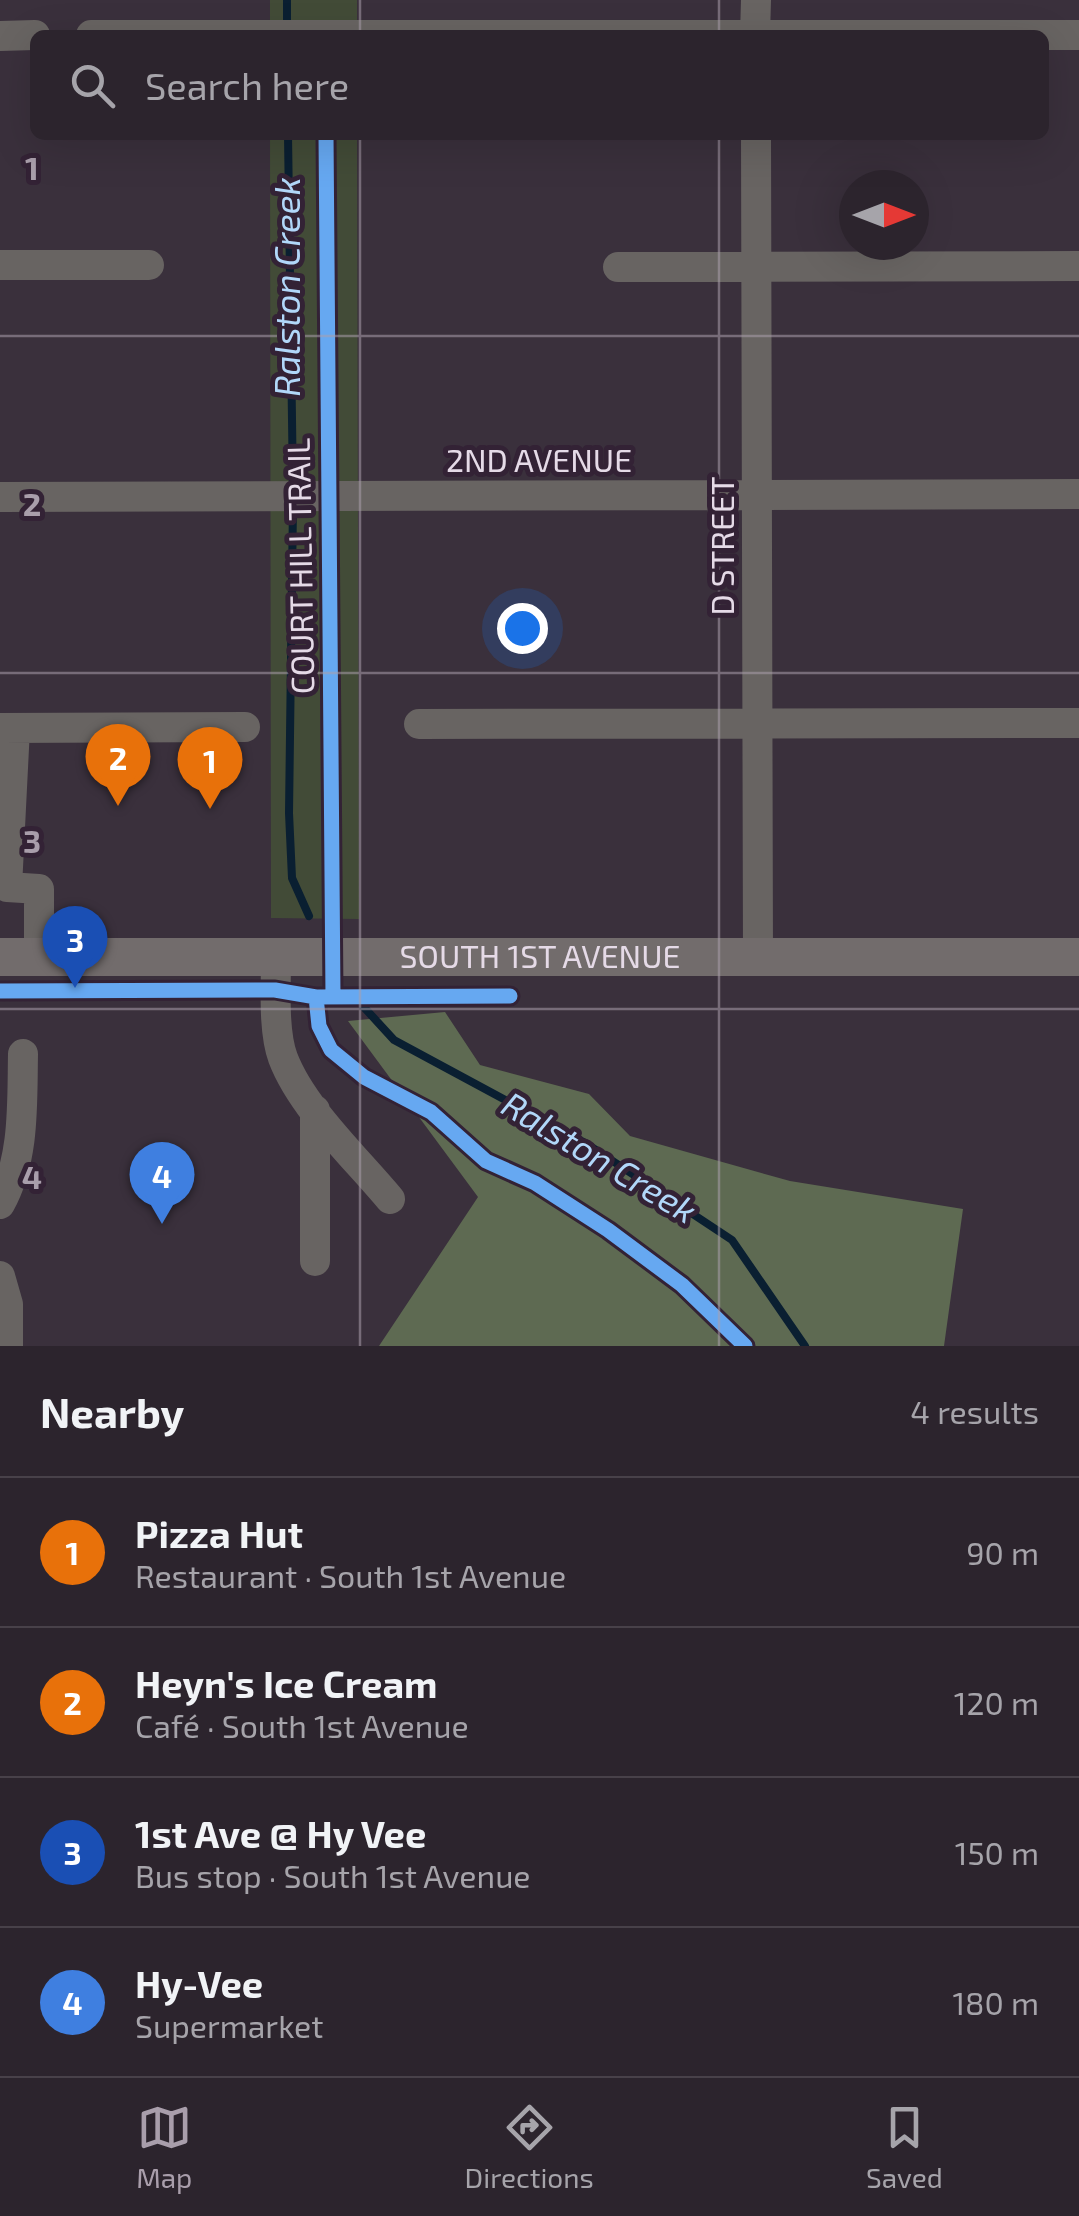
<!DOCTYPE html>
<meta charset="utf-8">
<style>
:root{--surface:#2c242d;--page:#342c35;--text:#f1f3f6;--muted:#a6a4aa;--line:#484149;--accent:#a99eab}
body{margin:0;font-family:"Exo 2",sans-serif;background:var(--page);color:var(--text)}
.compass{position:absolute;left:839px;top:170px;width:90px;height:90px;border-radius:50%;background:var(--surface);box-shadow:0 10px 40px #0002;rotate:90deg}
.you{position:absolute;left:522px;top:628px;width:35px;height:35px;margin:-25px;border:8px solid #fff;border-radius:50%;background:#1a73e8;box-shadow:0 0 0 15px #1a73e833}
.badge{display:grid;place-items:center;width:65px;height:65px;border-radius:50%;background:var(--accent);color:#fff;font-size:32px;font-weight:700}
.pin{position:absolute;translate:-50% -82px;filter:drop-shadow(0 2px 5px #0008)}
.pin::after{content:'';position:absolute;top:52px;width:35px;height:30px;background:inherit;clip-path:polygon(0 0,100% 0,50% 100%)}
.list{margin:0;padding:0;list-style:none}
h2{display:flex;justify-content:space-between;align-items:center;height:130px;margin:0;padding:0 40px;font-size:42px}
h2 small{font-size:32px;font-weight:400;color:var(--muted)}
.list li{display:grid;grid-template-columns:65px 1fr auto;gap:30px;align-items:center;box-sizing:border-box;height:150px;padding:0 40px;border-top:2px solid var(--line)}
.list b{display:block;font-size:38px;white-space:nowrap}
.list p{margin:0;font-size:32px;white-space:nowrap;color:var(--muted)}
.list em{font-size:32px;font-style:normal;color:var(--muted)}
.icon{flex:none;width:55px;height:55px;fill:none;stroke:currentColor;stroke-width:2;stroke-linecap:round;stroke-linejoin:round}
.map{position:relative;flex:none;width:1079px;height:1346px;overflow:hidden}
.search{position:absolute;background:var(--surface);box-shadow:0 10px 40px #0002;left:30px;right:30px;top:30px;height:110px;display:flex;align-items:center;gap:25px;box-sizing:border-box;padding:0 35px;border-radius:15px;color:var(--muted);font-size:38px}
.sheet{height:730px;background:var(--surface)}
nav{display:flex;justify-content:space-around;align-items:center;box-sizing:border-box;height:140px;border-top:2px solid var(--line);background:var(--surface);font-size:28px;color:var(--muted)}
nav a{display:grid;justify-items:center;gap:5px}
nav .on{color:var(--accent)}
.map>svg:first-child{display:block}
</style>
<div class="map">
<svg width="1079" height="1346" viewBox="0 0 1079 1346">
<rect width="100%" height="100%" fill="#3a303c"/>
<path fill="#424b37" d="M270,0h87v35h-87z
M270,135h87l2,784 -88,-1z"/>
<path fill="#5e6a52" d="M445,1012l35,53 109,29 41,42 160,45 173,28 -19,137h-565l99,-149 -130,-176z"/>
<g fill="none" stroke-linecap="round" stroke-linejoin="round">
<path stroke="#0a1f31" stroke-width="8" d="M287,0v26
M288,135l5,355
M293,504l-4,309 3,65 17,38
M361,1004l33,36 193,104 145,96 73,106"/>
<path stroke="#686462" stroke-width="30" d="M91,35h988
M755,35l1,-35
M0,36l35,-1
M756,135l2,822
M0,265h149
M618,267l461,-1
M0,497l1079,-3
M419,724l660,-1
M0,728l245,-1
M15,728l-8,159 32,2v68
M276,958c0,29 -3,73 7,100 19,50 73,100 107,141
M315,1110v151
M0,1204c25,-45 22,-100 23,-150
M0,1276l8,28v42"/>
<path stroke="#726c6c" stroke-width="38" id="s1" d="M0,957h1079"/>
<g stroke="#332235" stroke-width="21">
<path id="cycleway" d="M326,135l7,862
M0,991l275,-1 41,7 194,-1
M316,997l3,29 12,24 33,27 67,35 55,49 49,22 73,47 74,55 63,61"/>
</g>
<use href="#cycleway" stroke="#66a8f1" stroke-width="15"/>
</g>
<path fill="none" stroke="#a99eab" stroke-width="2.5" stroke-opacity="0.55" d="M360,0v35M719,0v35M360,135v1211M719,135v1211M0,336h1079M0,673h1079M0,1009h1079"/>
<g text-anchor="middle" stroke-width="10" stroke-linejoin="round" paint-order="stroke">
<g font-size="32" fill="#e5dae7" stroke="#332235">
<text x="539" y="472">2ND AVENUE</text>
<text transform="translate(723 546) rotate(-90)" y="11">D STREET</text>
<text transform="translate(301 566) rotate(-91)" y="11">COURT HILL TRAIL</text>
<text dy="11" stroke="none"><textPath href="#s1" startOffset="540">SOUTH 1ST AVENUE</textPath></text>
</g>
<g font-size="35" font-style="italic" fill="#b1d7f9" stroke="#332235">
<text transform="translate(288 287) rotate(-90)" y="12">Ralston Creek</text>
<text transform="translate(599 1158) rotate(31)" y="12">Ralston Creek</text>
</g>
</g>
<g font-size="32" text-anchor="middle" font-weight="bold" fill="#a99eab" stroke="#332235" stroke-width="10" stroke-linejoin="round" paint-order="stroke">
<text x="32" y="180">1</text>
<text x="32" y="516">2</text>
<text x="32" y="853">3</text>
<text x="32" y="1189">4</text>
</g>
</svg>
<svg class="compass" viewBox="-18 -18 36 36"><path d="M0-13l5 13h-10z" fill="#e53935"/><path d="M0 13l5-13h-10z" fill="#a6a4aa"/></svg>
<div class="you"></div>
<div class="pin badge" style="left:210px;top:809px;background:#e8710a">1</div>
<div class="pin badge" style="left:118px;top:806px;background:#e8710a">2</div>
<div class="pin badge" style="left:75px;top:988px;background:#1a4fb4">3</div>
<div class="pin badge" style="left:162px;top:1224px;background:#3f7fe0">4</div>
<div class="search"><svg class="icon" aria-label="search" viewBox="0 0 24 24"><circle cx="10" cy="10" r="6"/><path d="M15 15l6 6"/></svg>Search here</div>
</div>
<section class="sheet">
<h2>Nearby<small>4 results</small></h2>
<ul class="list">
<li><span class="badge" style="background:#e8710a">1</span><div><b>Pizza Hut</b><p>Restaurant · South 1st Avenue</p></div><em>90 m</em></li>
<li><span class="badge" style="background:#e8710a">2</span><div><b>Heyn's Ice Cream</b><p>Café · South 1st Avenue</p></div><em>120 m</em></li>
<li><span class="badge" style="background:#1a4fb4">3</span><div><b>1st Ave @ Hy Vee</b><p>Bus stop · South 1st Avenue</p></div><em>150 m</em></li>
<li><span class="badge" style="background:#3f7fe0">4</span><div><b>Hy-Vee</b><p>Supermarket</p></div><em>180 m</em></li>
</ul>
</section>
<nav>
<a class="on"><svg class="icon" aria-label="map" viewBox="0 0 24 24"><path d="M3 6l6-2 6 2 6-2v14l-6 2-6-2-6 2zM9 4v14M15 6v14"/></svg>Map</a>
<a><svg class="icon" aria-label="directions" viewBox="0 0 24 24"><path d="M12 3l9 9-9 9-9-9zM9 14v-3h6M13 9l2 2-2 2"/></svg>Directions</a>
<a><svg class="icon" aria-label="saved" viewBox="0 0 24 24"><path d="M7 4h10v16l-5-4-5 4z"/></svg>Saved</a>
</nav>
